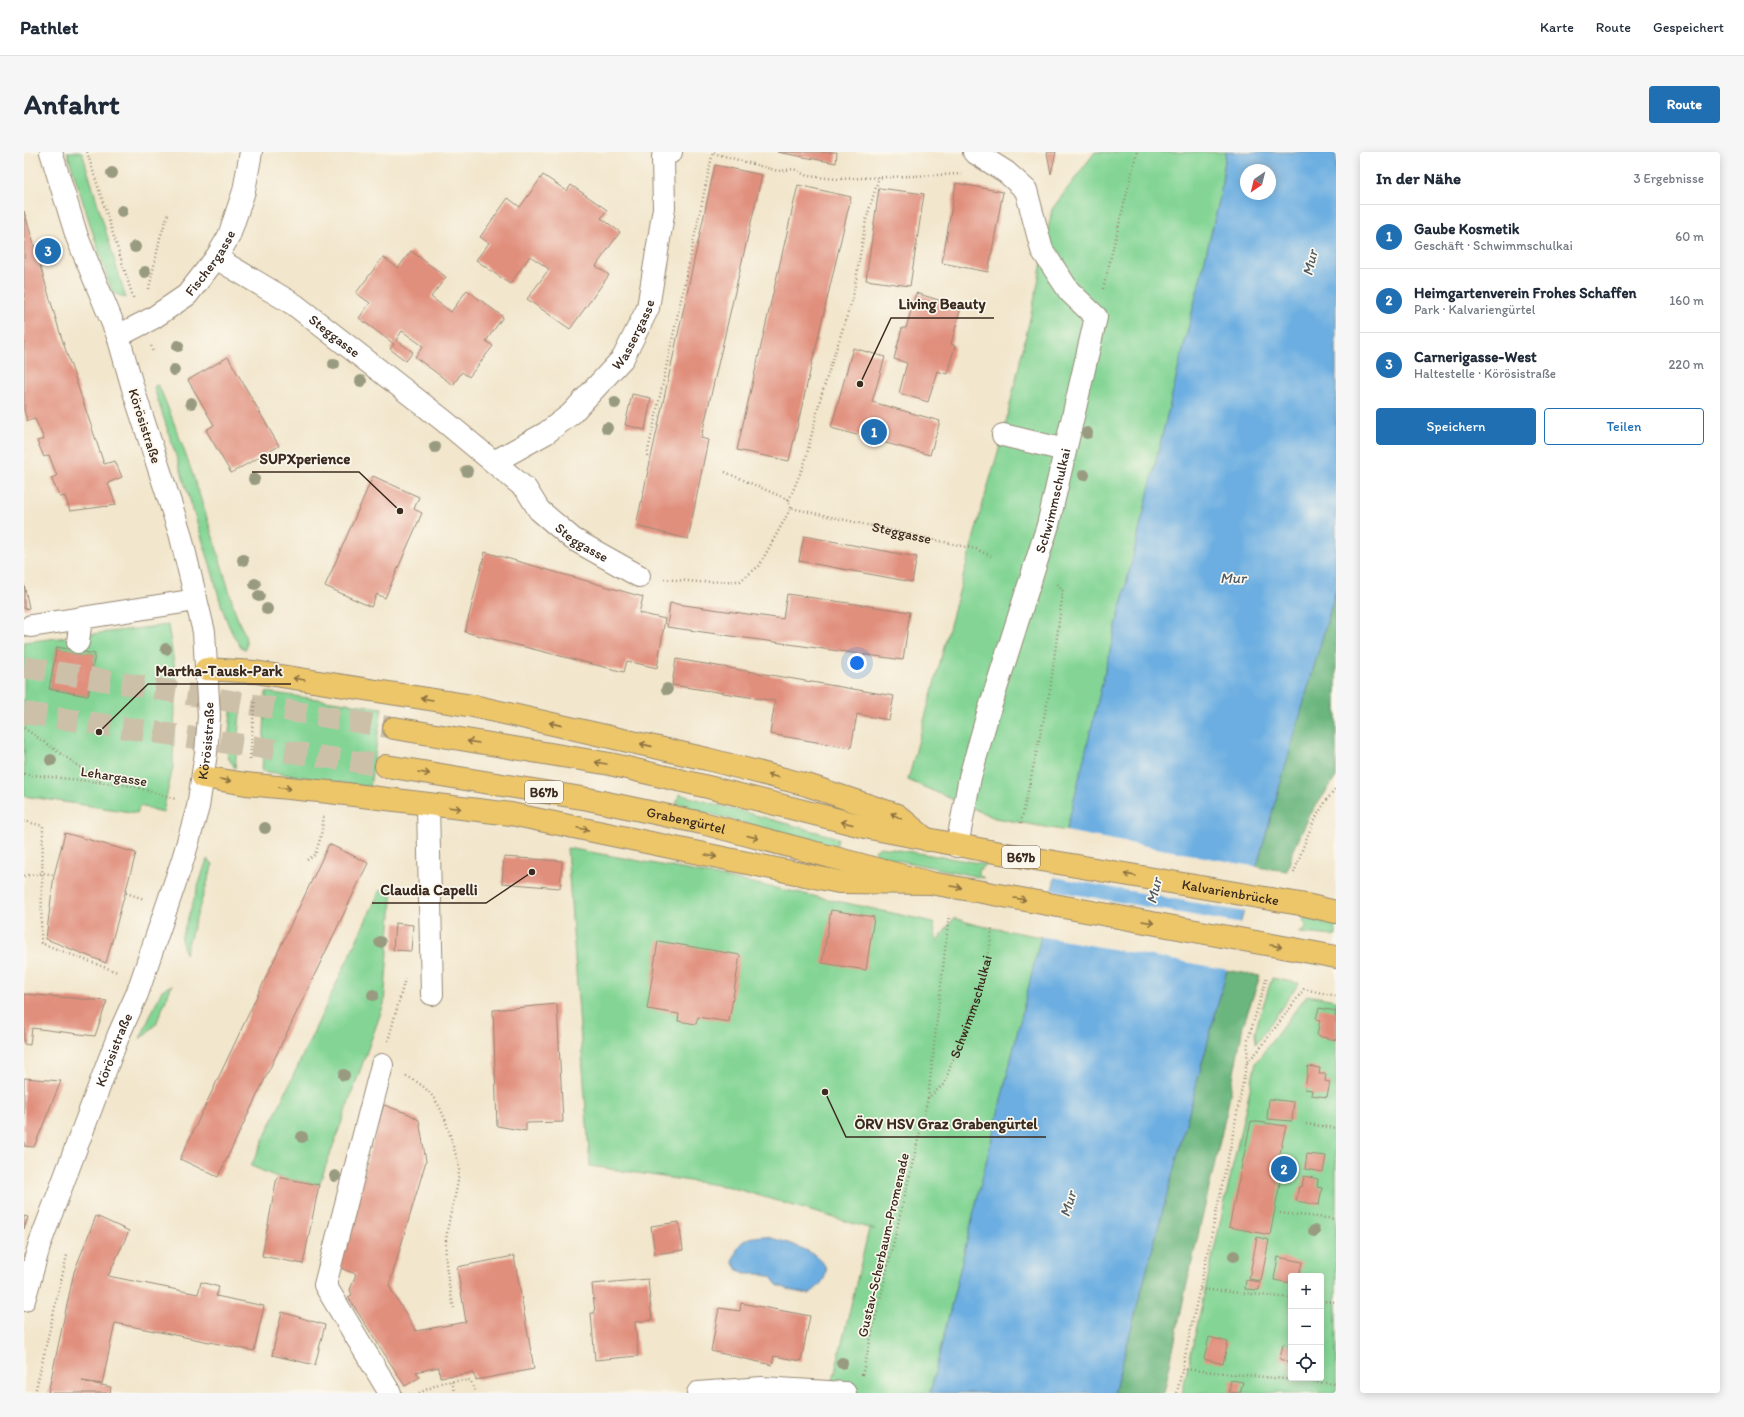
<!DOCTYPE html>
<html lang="de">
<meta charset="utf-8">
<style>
:root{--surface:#fff;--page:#f6f6f7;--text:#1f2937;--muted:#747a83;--line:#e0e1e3;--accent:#1f6fb2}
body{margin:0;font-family:Itim,sans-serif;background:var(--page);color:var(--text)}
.controls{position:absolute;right:12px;bottom:12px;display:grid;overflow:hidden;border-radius:4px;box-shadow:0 2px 10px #0003}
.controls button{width:36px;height:36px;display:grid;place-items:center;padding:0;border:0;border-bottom:1px solid var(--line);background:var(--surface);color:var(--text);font:20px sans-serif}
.compass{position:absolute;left:1216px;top:12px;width:36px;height:36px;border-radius:50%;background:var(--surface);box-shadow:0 2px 10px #0003;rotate:215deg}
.you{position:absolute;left:833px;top:511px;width:14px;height:14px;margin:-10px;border:3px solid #fff;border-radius:50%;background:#1a73e8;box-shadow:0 0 0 6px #1a73e833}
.badge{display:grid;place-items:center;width:26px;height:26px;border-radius:50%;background:var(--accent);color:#fff;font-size:13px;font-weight:700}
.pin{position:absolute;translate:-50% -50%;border:2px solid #fff;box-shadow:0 1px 4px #0006}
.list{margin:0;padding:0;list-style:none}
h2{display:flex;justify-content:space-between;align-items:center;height:52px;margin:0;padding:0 16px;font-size:17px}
h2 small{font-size:13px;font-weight:400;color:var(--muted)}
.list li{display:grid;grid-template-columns:26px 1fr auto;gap:12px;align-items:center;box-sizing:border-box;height:64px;padding:0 16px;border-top:1px solid var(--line)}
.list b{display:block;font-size:15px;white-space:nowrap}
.list p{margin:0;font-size:13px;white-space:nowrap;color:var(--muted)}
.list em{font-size:13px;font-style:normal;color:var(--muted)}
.actions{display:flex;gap:8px;padding:12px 16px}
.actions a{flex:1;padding:9px 0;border:1px solid var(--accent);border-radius:4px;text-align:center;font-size:14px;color:var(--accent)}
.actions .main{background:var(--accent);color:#fff}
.icon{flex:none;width:22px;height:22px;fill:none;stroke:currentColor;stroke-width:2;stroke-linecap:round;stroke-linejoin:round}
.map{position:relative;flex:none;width:1312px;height:1241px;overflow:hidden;border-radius:4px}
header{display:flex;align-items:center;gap:24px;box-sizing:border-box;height:56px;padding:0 20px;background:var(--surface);border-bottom:1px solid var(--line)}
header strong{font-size:19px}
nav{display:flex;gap:22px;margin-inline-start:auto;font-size:14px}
.intro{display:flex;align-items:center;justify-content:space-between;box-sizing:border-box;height:96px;padding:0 24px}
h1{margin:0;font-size:28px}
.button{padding:10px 18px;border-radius:4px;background:var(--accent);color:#fff;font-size:14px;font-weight:700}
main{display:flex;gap:24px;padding:0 24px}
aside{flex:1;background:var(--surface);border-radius:4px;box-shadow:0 2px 10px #0003}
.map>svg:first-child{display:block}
</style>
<header>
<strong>Pathlet</strong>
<nav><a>Karte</a><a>Route</a><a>Gespeichert</a></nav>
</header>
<div class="intro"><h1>Anfahrt</h1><a class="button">Route</a></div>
<main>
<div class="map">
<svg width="1312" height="1241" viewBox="0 0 1312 1241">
<rect width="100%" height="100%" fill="#fbf7ec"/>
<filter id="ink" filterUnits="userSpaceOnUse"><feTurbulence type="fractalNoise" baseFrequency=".025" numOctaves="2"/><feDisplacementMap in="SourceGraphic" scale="8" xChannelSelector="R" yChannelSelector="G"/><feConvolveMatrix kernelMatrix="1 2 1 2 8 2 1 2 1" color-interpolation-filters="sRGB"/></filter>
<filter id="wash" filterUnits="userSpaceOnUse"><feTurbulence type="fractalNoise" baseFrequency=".012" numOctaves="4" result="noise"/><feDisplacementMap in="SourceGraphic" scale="16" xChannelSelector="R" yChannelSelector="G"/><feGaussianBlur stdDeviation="0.9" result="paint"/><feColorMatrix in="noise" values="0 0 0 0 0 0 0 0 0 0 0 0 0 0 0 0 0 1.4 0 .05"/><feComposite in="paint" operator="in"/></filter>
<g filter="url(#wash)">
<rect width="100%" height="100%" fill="#f2e6cc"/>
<path fill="#84d595" stroke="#60805a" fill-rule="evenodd" d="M43,0h15l44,146 -13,-5 -4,-10z
M1071,0h131l-6,45 -153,634 -72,-13 -87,-38 77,-284 18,-61 34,-147 15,-79z
M132,233l3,1c31,73 54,149 76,225 3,12 14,26 11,38h-4c-20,-28 -23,-56 -33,-88 -18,-58 -36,-115 -55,-173z
M144,473l8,51 -3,91 -10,45 -23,-6 -3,7 -113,-17v-154zM33,495l38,7 -7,42 -39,-7z
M242,540l116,16 -12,79 -108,-16z
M218,541l-7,75 -6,-9 -2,-8 5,-47 3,-6z
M655,642l156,43 3,2 -1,5 -3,3 -158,-42z
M856,695l107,17c-8,4 -12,10 -3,14l-107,-22 -2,-5z
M543,696c123,21 244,47 366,74l4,20 17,-24 22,7 65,12 -111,456h-100l39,-164 6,1 -145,-43 -140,-21z
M183,707l6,5 -28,90 -4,-15z
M369,735l-9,117 -65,181 -42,-8 -26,-11 129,-276z
M1280,766l32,7v11l-37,-3 6,-3 1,-6 -3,-2z
M1248,826l27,5 -43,61 -1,-13z
M148,833l-16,39 -16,15 22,-49z
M1283,843l29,5v393h-154l74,-331zM1267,1124h30v102h-30z"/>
<path fill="#6bb67e" stroke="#53704e" d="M1312,438v187l-26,38 -18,39 -5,17 -31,-4z
M1203,818l33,6 -17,50 -16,84 -43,187 -20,96h-50z"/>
<path fill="#6caee1" stroke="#546c80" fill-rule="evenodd" d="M1202,0h110v438l-109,380 -113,423h-184l290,-1196zM1222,18h24v24h-24z
M740,1084c26,7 93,24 45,58l-16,-3 -16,-6 -6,-8 -7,-3h-17l-9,-4 -5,-8c5,-20 10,-25 31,-26z"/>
<path fill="#f2e6cc" d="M1041,679l193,36 -13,45 -191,-35z
M1027,738l191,34 -13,46 -190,-34z"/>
<g id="blocks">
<path fill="#e18f7d" d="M753,0h60l-1,11z
M1023,0h9l-5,22z
M691,13l47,10 -61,263 7,2 -20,99 -52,-13z
M519,23l24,16 4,-6 36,25 -6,8 19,14 -24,34 13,9 -39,54 -43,-30 22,-30 -19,-13 -20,28 -34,-24 13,-17 -9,-6 28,-39 12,9z
M932,31l47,9 -15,80 -46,-9z
M774,33l53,12 -62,264 -52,-11z
M855,36l45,6 -14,92 -44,-6z
M0,59l36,122 44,131 11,-3 7,16 -14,6 8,22 -46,6 -5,-15 -5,1 -9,-19 6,-2 -8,-21 -5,2 -7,-16 7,-2 -9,-20 -8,2 -3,-11z
M387,99l35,26 -15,20 20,15 16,-22 36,27 -17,24 7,5 -24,31 -7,-5 -9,13 -38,-28 8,-11 -21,-15 -6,9 17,12 -7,9 -16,-12 4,-5 -35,-26 11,-15 -14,-10 27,-36 15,11z
M892,141l45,14 -10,37 4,2 -8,28 -10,-3 -9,31 -29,-9 8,-30 -13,-4 8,-31h4z
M829,196l32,9 -13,45 68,19 -10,34 -99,-27z
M204,205l51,89 -48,27 -25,-43 8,-5 -26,-45z
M608,242l19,4 -6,32 -20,-5z
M349,324l46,21 -5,12 8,4 -37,85 -8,-4 -6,13 -46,-21z
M780,384l113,21 -5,25 -113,-21z
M461,400l158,45 -4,16 26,6 -8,49 -30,-7 -3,11 -159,-40z
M0,432l5,24 -5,1z
M763,442l123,18 -7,48 -236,-33 3,-24 113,16z
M33,495l38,7 -7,42 -39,-7z
M652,507l218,37 -5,24 -32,-6 -6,34 -81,-14 5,-33 -103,-16z
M41,681l71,20 -30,110 -60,-24 8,-64z
M305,692l39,19 -150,314 -38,-18z
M480,705l58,4 -2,27 -58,-5z
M807,758l43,7 -8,53 -44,-7z
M371,771l18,2 -2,26 -18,-1z
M634,789l82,14 -11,67 -31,-5 -2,7 -18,-3 1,-7 -32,-5z
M0,842l83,7 -12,35 -63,-8 -2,17 -6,-1z
M533,852l6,118 -37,1v8l-29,-5 -4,-116z
M1295,856l17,3v29l-19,-4 3,-16 -4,-1z
M1284,914l12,2 -1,6h7l-1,7 5,1 -3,15 -16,-2 1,-5 -7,-1z
M0,926l37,3 -27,66 -10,-1z
M1245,947l25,3 -2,19 -25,-2z
M360,953l25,9 10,6 7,41 -37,125 27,45 50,-9 -9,-55 57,-11 20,113 -58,11 -3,-7 -33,4 -1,-10 -23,5 4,5 -15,9 -57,-89 4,-2 -2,-5 6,-16 -21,-8z
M1227,969l35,5 -10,45 6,1 -12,63 -41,-8z
M1283,1002l19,2 -3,16 -18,-3z
M1280,1024l14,3 -1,8 5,1 -3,17 -23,-4 3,-15 3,1z
M253,1025l42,8 -16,79 -41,-8z
M0,1064l4,1 -4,12z
M72,1064l33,15 -21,45 90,18 3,-12 18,5 -3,9 48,10 -10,45 -139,-28 -13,61 -20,-3 29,6 -1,6h-62l26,-121z
M655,1070l4,28 -28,4 -4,-28z
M1233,1085l12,3 -8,41 -12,-2z
M1254,1105l24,5 -3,14h-8v7l-17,-3z
M624,1127l4,41 -17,2 3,34 -43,4 -4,-47h4l-3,-29z
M1222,1128l14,2 -1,8 -14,-1z
M717,1151l69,13 -9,45 -27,-5 -2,9 -61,-14 8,-43 21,3z
M258,1160l43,13 -10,40 -43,-10z
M1185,1185l19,5 -5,22 -19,-5z
M1259,1192l8,1v17l-11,-3z
M1207,1228l12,2 -3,11 -11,-1z"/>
</g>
</g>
<g filter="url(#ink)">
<use href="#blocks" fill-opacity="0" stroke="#968875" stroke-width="1"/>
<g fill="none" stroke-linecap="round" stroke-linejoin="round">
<path stroke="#cdc0a9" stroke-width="22" stroke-dasharray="22 11" stroke-linecap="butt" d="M0,515l370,61
M0,561l362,53"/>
<g stroke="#968875" stroke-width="24">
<g id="minor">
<path id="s3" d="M192,106l79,47 148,115 83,69 13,21 34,29 66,37"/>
<path id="s4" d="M94,184l35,-18 34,-23 29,-37 13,-22 15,-45 7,-39"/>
<path d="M979,283l62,15"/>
<path id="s5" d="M470,310l52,-29 25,-19 52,-56 25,-50 16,-100 -1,-51 8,-5"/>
<path d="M7,474l165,-26"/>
<path d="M54,490l3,-24"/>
<path d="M404,653l4,189"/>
<path id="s6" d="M933,694l13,-69 17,-60 61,-192 48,-208 -27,-26 -27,-41 -16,-60 -20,-18 -32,-20"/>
<path d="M358,913l-57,220 65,108"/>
<path id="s7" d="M0,1148l16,-57 79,-209 18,-40 46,-135 15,-52 8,-54 3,-37 -5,-84 -24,-99 -46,-141 -16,-56 -41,-99 -26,-85"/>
<path d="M674,1241l64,-5 83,5"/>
</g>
</g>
<g stroke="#968875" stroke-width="24">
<g id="major">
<path d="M182,517l49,3 218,34 234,53 100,26 90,30 30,25"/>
<path d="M370,576l216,36 98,23 162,41 119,23"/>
<path id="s8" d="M362,614l202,33 114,24 228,60 52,9"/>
<path d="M179,625l43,7 83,8 182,22 328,68 91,1"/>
<path d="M1282,753l30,7"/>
<path d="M1275,798l37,7"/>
</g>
</g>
<g stroke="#968875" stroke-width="2.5" stroke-dasharray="1 3" stroke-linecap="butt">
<path d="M63,0l47,148"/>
<path d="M690,0l3,2 61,17 16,-2 13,7 30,3 125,-5"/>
<path d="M125,137l11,-51 8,-24"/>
<path d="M1079,137l34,-137"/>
<path d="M127,194l2,6"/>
<path d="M623,304l66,-304"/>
<path d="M701,320l64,28"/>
<path d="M767,356l-2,-8 16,-38 16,-66 32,-99 13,-77 13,-43"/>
<path id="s1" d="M640,427l36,3 40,-1 19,-15 32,-58 185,41 15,7"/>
<path d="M0,576l79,55"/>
<path d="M226,607l5,-63"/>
<path d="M0,622l109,12 42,13"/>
<path d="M0,669l19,5 -2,117 76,29"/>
<path d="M997,671l29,-133 13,-99 -6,-7"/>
<path d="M283,708l8,-5 6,-19 3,-20"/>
<path d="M1270,721c11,-31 19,-59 42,-84"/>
<path d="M0,724l19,-3 11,2"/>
<path d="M102,741l18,6"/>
<path d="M364,889l17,-62"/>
<path d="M1223,910l11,-11 46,-62 32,7"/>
<path d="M382,924c31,14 39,39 47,70 2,7 6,16 6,24 -1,21 -9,41 -12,63 -4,26 1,49 7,75"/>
<path d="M904,946l21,-183"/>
<path d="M1282,972l30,4"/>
<path d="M1256,1061l56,6"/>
<path d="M1176,1137l91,9"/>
<path d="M1297,1149l15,1"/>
<path d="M1158,1217l154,15"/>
<path id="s2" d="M838,1223l66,-277 16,-14 31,-83 15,-56 2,-17"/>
<path d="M428,1229l2,12"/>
<path d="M11,1241l32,-138"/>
<path d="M395,1241l24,-11 27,-2 6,13"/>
<path d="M1153,1241l53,-244 17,-87 1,-22 19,-63"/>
</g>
<use href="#minor" stroke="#fff" stroke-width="22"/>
<use href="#major" stroke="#ecc669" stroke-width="22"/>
<g stroke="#968875" stroke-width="24" stroke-linecap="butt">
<g id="major-bridge">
<path id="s9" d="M965,699l317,54"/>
<path d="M958,740l317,58"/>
</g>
</g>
<use href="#major-bridge" stroke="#ecc669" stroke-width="22"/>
</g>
<g fill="#999b80">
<circle cx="88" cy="21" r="6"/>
<circle cx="98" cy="59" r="6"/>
<circle cx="111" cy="95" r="6"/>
<circle cx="121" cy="120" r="6"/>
<circle cx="154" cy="194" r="6"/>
<circle cx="310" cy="212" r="6"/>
<circle cx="150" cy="218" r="6"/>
<circle cx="337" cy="229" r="6"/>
<circle cx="167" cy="251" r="6"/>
<circle cx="591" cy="251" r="6"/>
<circle cx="583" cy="276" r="6"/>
<circle cx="1063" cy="281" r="6"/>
<circle cx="411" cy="295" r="6"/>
<circle cx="443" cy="319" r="6"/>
<circle cx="1060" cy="323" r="6"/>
<circle cx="230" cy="327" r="6"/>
<circle cx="219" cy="408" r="6"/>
<circle cx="231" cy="432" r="6"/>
<circle cx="235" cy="444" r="6"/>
<circle cx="243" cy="457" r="6"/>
<circle cx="142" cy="497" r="6"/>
<circle cx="643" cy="537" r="6"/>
<circle cx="27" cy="608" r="6"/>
<circle cx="241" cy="676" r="6"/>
<circle cx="356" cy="790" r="6"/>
<circle cx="349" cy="843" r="6"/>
<circle cx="320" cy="923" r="6"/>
<circle cx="278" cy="985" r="6"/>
<circle cx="311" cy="1024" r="6"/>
<circle cx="1290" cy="1079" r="6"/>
<circle cx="1210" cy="1104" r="6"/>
<circle cx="818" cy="1211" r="6"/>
</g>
<defs><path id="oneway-shaft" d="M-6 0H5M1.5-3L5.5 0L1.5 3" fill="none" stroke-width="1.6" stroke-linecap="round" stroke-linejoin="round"/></defs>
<g stroke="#8b7040">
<use href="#oneway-shaft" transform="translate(275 527) rotate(-171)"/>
<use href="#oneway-shaft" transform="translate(403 547) rotate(-171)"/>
<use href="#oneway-shaft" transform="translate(531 572) rotate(-167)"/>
<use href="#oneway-shaft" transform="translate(449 590) rotate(-171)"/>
<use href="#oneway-shaft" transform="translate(622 593) rotate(-167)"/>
<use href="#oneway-shaft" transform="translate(577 611) rotate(-171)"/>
<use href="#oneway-shaft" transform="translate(400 621) rotate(9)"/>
<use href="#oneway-shaft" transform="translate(749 624) rotate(-165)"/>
<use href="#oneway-shaft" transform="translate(201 628) rotate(10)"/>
<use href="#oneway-shaft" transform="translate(261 636) rotate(5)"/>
<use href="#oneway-shaft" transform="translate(431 656) rotate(7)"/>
<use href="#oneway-shaft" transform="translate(872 664) rotate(-151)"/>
<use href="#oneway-shaft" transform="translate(823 671) rotate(-166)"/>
<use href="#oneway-shaft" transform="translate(559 677) rotate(12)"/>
<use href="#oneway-shaft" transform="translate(729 685) rotate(15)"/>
<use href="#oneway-shaft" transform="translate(687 704) rotate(12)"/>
<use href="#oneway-shaft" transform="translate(1106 723) rotate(-170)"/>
<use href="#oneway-shaft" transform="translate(932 735) rotate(9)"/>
<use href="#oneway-shaft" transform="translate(996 747) rotate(10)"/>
<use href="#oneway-shaft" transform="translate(1124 770) rotate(10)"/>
<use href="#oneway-shaft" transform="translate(1252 794) rotate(10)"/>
</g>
</g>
<g text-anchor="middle" stroke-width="3.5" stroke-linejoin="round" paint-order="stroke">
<g fill="#fbf7ec" stroke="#75685c" stroke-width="1">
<rect x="501" y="629" width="38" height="22" rx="3"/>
<rect x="978" y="694" width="38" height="22" rx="3"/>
</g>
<g font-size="13" font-weight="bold" fill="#3b2a1e">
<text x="520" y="645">B67b</text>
<text x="997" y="710">B67b</text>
</g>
<g font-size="14" fill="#3b2a1e" stroke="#fbf7ec">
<text dy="5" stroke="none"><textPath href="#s4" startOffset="120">Fischergasse</textPath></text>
<text dy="5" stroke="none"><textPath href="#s5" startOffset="193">Wassergasse</textPath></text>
<text dy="5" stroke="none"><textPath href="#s3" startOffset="142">Steggasse</textPath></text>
<text transform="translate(121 274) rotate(72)" y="5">Körösistraße</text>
<text dy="5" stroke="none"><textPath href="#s6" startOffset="359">Schwimmschulkai</textPath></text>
<text dy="5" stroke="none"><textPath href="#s1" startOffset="280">Steggasse</textPath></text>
<text dy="5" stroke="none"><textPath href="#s3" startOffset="466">Steggasse</textPath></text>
<text dy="5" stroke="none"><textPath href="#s7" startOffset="590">Körösistraße</textPath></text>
<text transform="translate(90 624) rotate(9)" y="5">Lehargasse</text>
<text dy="5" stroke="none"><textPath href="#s8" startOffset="305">Grabengürtel</textPath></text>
<text dy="5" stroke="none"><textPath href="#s9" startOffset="245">Kalvarienbrücke</textPath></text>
<text dy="5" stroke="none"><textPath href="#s2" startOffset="388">Schwimmschulkai</textPath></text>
<text dy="5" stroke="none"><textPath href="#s7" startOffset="266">Körösistraße</textPath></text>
<text transform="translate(859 1093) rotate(-77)" y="5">Gustav-Scherbaum-Promenade</text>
</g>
<g font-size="15" font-style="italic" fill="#4c5862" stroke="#fbf7ec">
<text transform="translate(1286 111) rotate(-77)" y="5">Mur</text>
<text x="1209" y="431">Mur</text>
<text transform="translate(1130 739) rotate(-76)" y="5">Mur</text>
<text transform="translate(1044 1052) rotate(-73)" y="5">Mur</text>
</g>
</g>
<path fill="none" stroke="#3b2a1e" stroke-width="1.5" d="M836 232L867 166H970M376 359L335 320H228M75 580L124 532H267M508 720L462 751H348M801 940L822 985H1022"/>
<g fill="#3b2a1e" stroke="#fbf7ec" stroke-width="1.5">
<circle cx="836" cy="232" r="4"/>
<circle cx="376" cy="359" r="4"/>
<circle cx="75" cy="580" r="4"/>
<circle cx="508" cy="720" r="4"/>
<circle cx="801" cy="940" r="4"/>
</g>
<g font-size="15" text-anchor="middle" font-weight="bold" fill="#3b2a1e" stroke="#fbf7ec" stroke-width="3.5" stroke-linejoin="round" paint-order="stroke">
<text x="918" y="157">Living Beauty</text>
<text x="281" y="312">SUPXperience</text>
<text x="195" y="524">Martha-Tausk-Park</text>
<text x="405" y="743">Claudia Capelli</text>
<text x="922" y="977">ÖRV HSV Graz Grabengürtel</text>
</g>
</svg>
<div class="controls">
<button>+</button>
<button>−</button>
<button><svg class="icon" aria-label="locate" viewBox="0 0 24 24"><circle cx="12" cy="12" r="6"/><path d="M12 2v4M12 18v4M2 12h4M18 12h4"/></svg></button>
</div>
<svg class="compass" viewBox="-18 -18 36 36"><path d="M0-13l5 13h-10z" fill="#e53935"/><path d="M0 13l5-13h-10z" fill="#747a83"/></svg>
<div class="you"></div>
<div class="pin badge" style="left:850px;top:280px">1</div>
<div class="pin badge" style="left:1260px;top:1017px">2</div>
<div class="pin badge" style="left:24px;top:99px">3</div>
</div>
<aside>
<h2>In der Nähe<small>3 Ergebnisse</small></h2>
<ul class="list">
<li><span class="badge">1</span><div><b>Gaube Kosmetik</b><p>Geschäft · Schwimmschulkai</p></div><em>60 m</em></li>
<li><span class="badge">2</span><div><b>Heimgartenverein Frohes Schaffen</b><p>Park · Kalvariengürtel</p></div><em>160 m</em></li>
<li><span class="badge">3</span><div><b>Carnerigasse-West</b><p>Haltestelle · Körösistraße</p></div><em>220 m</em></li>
</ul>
<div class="actions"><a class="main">Speichern</a><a>Teilen</a></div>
</aside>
</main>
